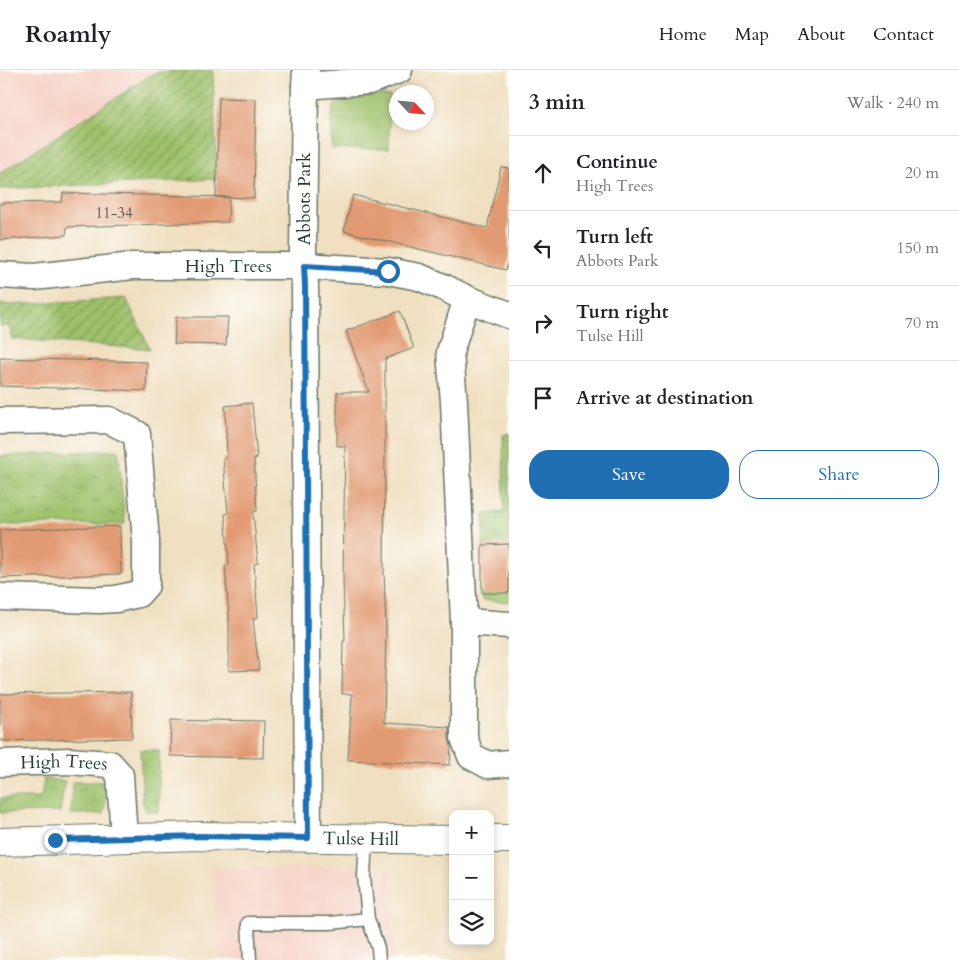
<!DOCTYPE html>
<meta charset="utf-8">
<style>
:root{--surface:#fff;--page:#f2f2f2;--text:#202124;--muted:#757577;--line:#e0e0e0;--accent:#1f6fb2}
body{margin:0;font-family:Cardo,serif;background:var(--page);color:var(--text)}
.controls{position:absolute;right:15px;bottom:15px;display:grid;overflow:hidden;border-radius:10px;box-shadow:0 2px 8px #0003}
.controls button{width:45px;height:45px;display:grid;place-items:center;padding:0;border:0;border-bottom:1px solid var(--line);background:var(--surface);color:var(--text);font:25px sans-serif}
.compass{position:absolute;left:389px;top:15px;width:45px;height:45px;border-radius:50%;background:var(--surface);box-shadow:0 2px 8px #0003;rotate:116deg}
.stop{position:absolute;width:15px;height:15px;margin:-11px;border:4px solid #1f6fb2;border-radius:50%;background:#fff}
.stop.end{background:#1f6fb2;border-color:#fff;box-shadow:0 1px 5px #0008}
.list{margin:0;padding:0;list-style:none}
h2{display:flex;justify-content:space-between;align-items:center;height:65px;margin:0;padding:0 20px;font-size:21px}
h2 small{font-size:16px;font-weight:400;color:var(--muted)}
.list li{display:grid;grid-template-columns:32px 1fr auto;gap:15px;align-items:center;box-sizing:border-box;height:75px;padding:0 20px;border-top:1px solid var(--line)}
.list b{display:block;font-size:19px;white-space:nowrap}
.list p{margin:0;font-size:16px;white-space:nowrap;color:var(--muted)}
.list em{font-size:16px;font-style:normal;color:var(--muted)}
.actions{display:flex;gap:10px;padding:15px 20px}
.actions a{flex:1;padding:11px 0;border:1px solid var(--accent);border-radius:20px;text-align:center;font-size:18px;color:var(--accent)}
.actions .main{background:var(--accent);color:#fff}
.icon{flex:none;width:28px;height:28px;fill:none;stroke:currentColor;stroke-width:2;stroke-linecap:round;stroke-linejoin:round}
.map{position:relative;flex:none;width:509px;height:890px;overflow:hidden}
header{display:flex;align-items:center;gap:30px;box-sizing:border-box;height:70px;padding:0 25px;background:var(--surface);border-bottom:1px solid var(--line)}
header strong{font-size:24px}
nav{display:flex;gap:28px;margin-inline-start:auto;font-size:18px}
main{display:flex}
aside{flex:1;background:var(--surface)}
.map>svg:first-child{display:block}
</style>
<header>
<strong>Roamly</strong>
<nav><a>Home</a><a>Map</a><a>About</a><a>Contact</a></nav>
</header>
<main>
<div class="map">
<svg width="509" height="890" viewBox="0 0 509 890">
<defs>
<pattern id="grass-tufts" width="24" height="20" patternUnits="userSpaceOnUse" patternTransform="scale(1.25)"><rect width="24" height="20" fill="#9ec16a"/><path d="M3 7l-1-3M5 7V3M7 7l1-3M15 17l-1-3M17 17v-4M19 17l1-3" fill="none" stroke="#809e58"/></pattern>
<pattern id="garden-furrows" width="10" height="10" patternUnits="userSpaceOnUse" patternTransform="scale(1.25)"><rect width="10" height="10" fill="#9ec16a"/><path d="M-1 1l2-2M0 10L10 0M9 11l2-2" fill="none" stroke="#809e58"/></pattern>
</defs>
<rect width="100%" height="100%" fill="#fdfcf7"/>
<filter id="ink" filterUnits="userSpaceOnUse"><feTurbulence type="fractalNoise" baseFrequency=".02" numOctaves="2"/><feDisplacementMap in="SourceGraphic" scale="10" xChannelSelector="R" yChannelSelector="G"/><feConvolveMatrix kernelMatrix="1 2 1 2 8 2 1 2 1" color-interpolation-filters="sRGB"/></filter>
<filter id="wash" filterUnits="userSpaceOnUse"><feTurbulence type="fractalNoise" baseFrequency=".0096" numOctaves="4" result="noise"/><feDisplacementMap in="SourceGraphic" scale="20" xChannelSelector="R" yChannelSelector="G"/><feGaussianBlur stdDeviation="1.12" result="paint"/><feColorMatrix in="noise" values="0 0 0 0 0 0 0 0 0 0 0 0 0 0 0 0 0 1.4 0 .05"/><feComposite in="paint" operator="in"/></filter>
<g filter="url(#wash)">
<rect width="100%" height="100%" fill="#f0dfc0"/>
<path fill="#f6d1c5" d="M0,0h154v3l-154,100z
M347,797l44,1 3,92h-174l-8,-91z"/>
<path fill="url(#grass-tufts)" stroke="#5e7f4f" d="M509,363v169l-27,-2 2,-86 20,-2 -1,-77z
M118,380l7,74 -125,1v-69z
M140,680h19v62l-13,-1 -3,-7z
M44,709l21,2 -5,31 -60,1v-15h41z
M73,712h34l-3,32h-33z"/>
<path fill="#9ec16a" stroke="#5e7f4f" d="M390,25l-1,54h-57l-1,-31 4,-14 8,-8z"/>
<path fill="url(#garden-furrows)" stroke="#5e7f4f" d="M181,0h32l4,109 -217,10v-16l154,-100z
M126,228l24,51 -138,-10 -3,-13h-9v-23l10,2z"/>
<g id="blocks">
<path fill="#e29a72" d="M219,28l37,1 -2,99 -38,-1z
M501,97l8,1v90l-3,12 -162,-39 9,-36 134,33z
M63,123l166,4 -1,25 -161,5 -1,8 -66,5v-37l62,-1z
M400,241l14,37 -29,11v96l-1,116 2,59 -2,93 65,4v11l2,8 -1,19 -102,-5 4,-66h-10l1,-53h2l-2,-61 2,-134h-8v-54h32l-23,-61z
M176,247h52l-2,28 -52,-1z
M0,288l147,4 -1,29 -146,-5z
M252,333l5,55 -3,1 3,52 -4,1 5,51 -4,1 4,53 -5,2 6,51 -30,1v-54l-4,-51 4,-1 -4,-51 3,-1 -5,-54 4,-2 -2,-51z
M120,456l1,48 -121,4v-48z
M509,474v49h-27v-48z
M131,622l1,46 -132,3v-47z
M171,650l40,1v-1l53,1 -1,37 -93,-2z"/>
</g>
</g>
<g filter="url(#ink)">
<use href="#blocks" fill-opacity="0" stroke="#687665" stroke-width="1"/>
<g fill="none" stroke-linecap="round" stroke-linejoin="round">
<g stroke="#687665" stroke-width="15">
<path id="service" d="M366,769l-2,37 4,43 10,29 1,12
M250,890l-2,-37h82l38,-4"/>
</g>
<g stroke="#687665" stroke-width="29">
<g id="minor">
<path d="M306,0l-1,16 -2,165 2,34 3,553"/>
<path d="M305,16l64,-5 30,-11"/>
<path id="s1" d="M0,205l34,2 99,-11h171l84,5 31,6 24,10 24,12 42,16"/>
<path d="M467,229l-17,53 4,50 10,220v116l7,18 17,9 21,-2"/>
<path d="M0,351l109,-1 28,14 9,107v44l-8,9 -22,5 -17,1 -99,-3"/>
<path d="M464,552l45,3"/>
<path id="s2" d="M0,693l69,-2 41,3 10,11 4,63"/>
</g>
</g>
<g stroke="#687665" stroke-width="30">
<g id="primary">
<path d="M490,769h19"/>
<path id="s3" d="M0,772l200,-6 253,4"/>
</g>
</g>
<use href="#service" stroke="#fff" stroke-width="12"/>
<use href="#minor" stroke="#fff" stroke-width="26"/>
<use href="#primary" stroke="#fff" stroke-width="28"/>
</g>
</g>
<g fill="none" stroke-linecap="round" stroke-linejoin="round" filter="url(#ink)">
<path stroke="#1f6fb2" stroke-width="6" d="M55,770l145,-4 108,2 -3,-553 -1,-19 84,5"/>
</g>
<g text-anchor="middle" stroke-width="4.5" stroke-linejoin="round" paint-order="stroke">
<g font-size="15" fill="#505444">
<text x="114" y="148">11-34</text>
</g>
<g font-size="18" fill="#1f3d34" stroke="#fdfcf7">
<text transform="translate(304 129) rotate(-90)" y="6">Abbots Park</text>
<text dy="6" stroke="none"><textPath href="#s1" startOffset="229">High Trees</textPath></text>
<text dy="6" stroke="none"><textPath href="#s2" startOffset="64">High Trees</textPath></text>
<text dy="6" stroke="none"><textPath href="#s3" startOffset="361">Tulse Hill</textPath></text>
</g>
</g>
</svg>
<div class="controls">
<button>+</button>
<button>−</button>
<button><svg class="icon" aria-label="layers" viewBox="0 0 24 24"><path d="M12 4l9 5-9 5-9-5zM3 14l9 5 9-5"/></svg></button>
</div>
<svg class="compass" viewBox="-18 -18 36 36"><path d="M0-13l5 13h-10z" fill="#e53935"/><path d="M0 13l5-13h-10z" fill="#757577"/></svg>
<div class="stop" style="left:388px;top:201px"></div>
<div class="stop end" style="left:55px;top:770px"></div>
</div>
<aside>
<h2>3 min<small>Walk · 240 m</small></h2>
<ul class="list">
<li><svg class="icon" aria-label="ahead" viewBox="0 0 24 24"><path d="M12 20V5M6 11l6-6 6 6"/></svg><div><b>Continue</b><p>High Trees</p></div><em>20 m</em></li>
<li><svg class="icon" aria-label="left" viewBox="0 0 24 24"><path d="M17 20v-9H6M10 6l-5 5 5 5"/></svg><div><b>Turn left</b><p>Abbots Park</p></div><em>150 m</em></li>
<li><svg class="icon" aria-label="right" viewBox="0 0 24 24"><path d="M7 20v-9h11M14 6l5 5-5 5"/></svg><div><b>Turn right</b><p>Tulse Hill</p></div><em>70 m</em></li>
<li><svg class="icon" aria-label="arrive" viewBox="0 0 24 24"><path d="M6 21V4h12l-3 4 3 4H6"/></svg><div><b>Arrive at destination</b></div></li>
</ul>
<div class="actions"><a class="main">Save</a><a>Share</a></div>
</aside>
</main>
